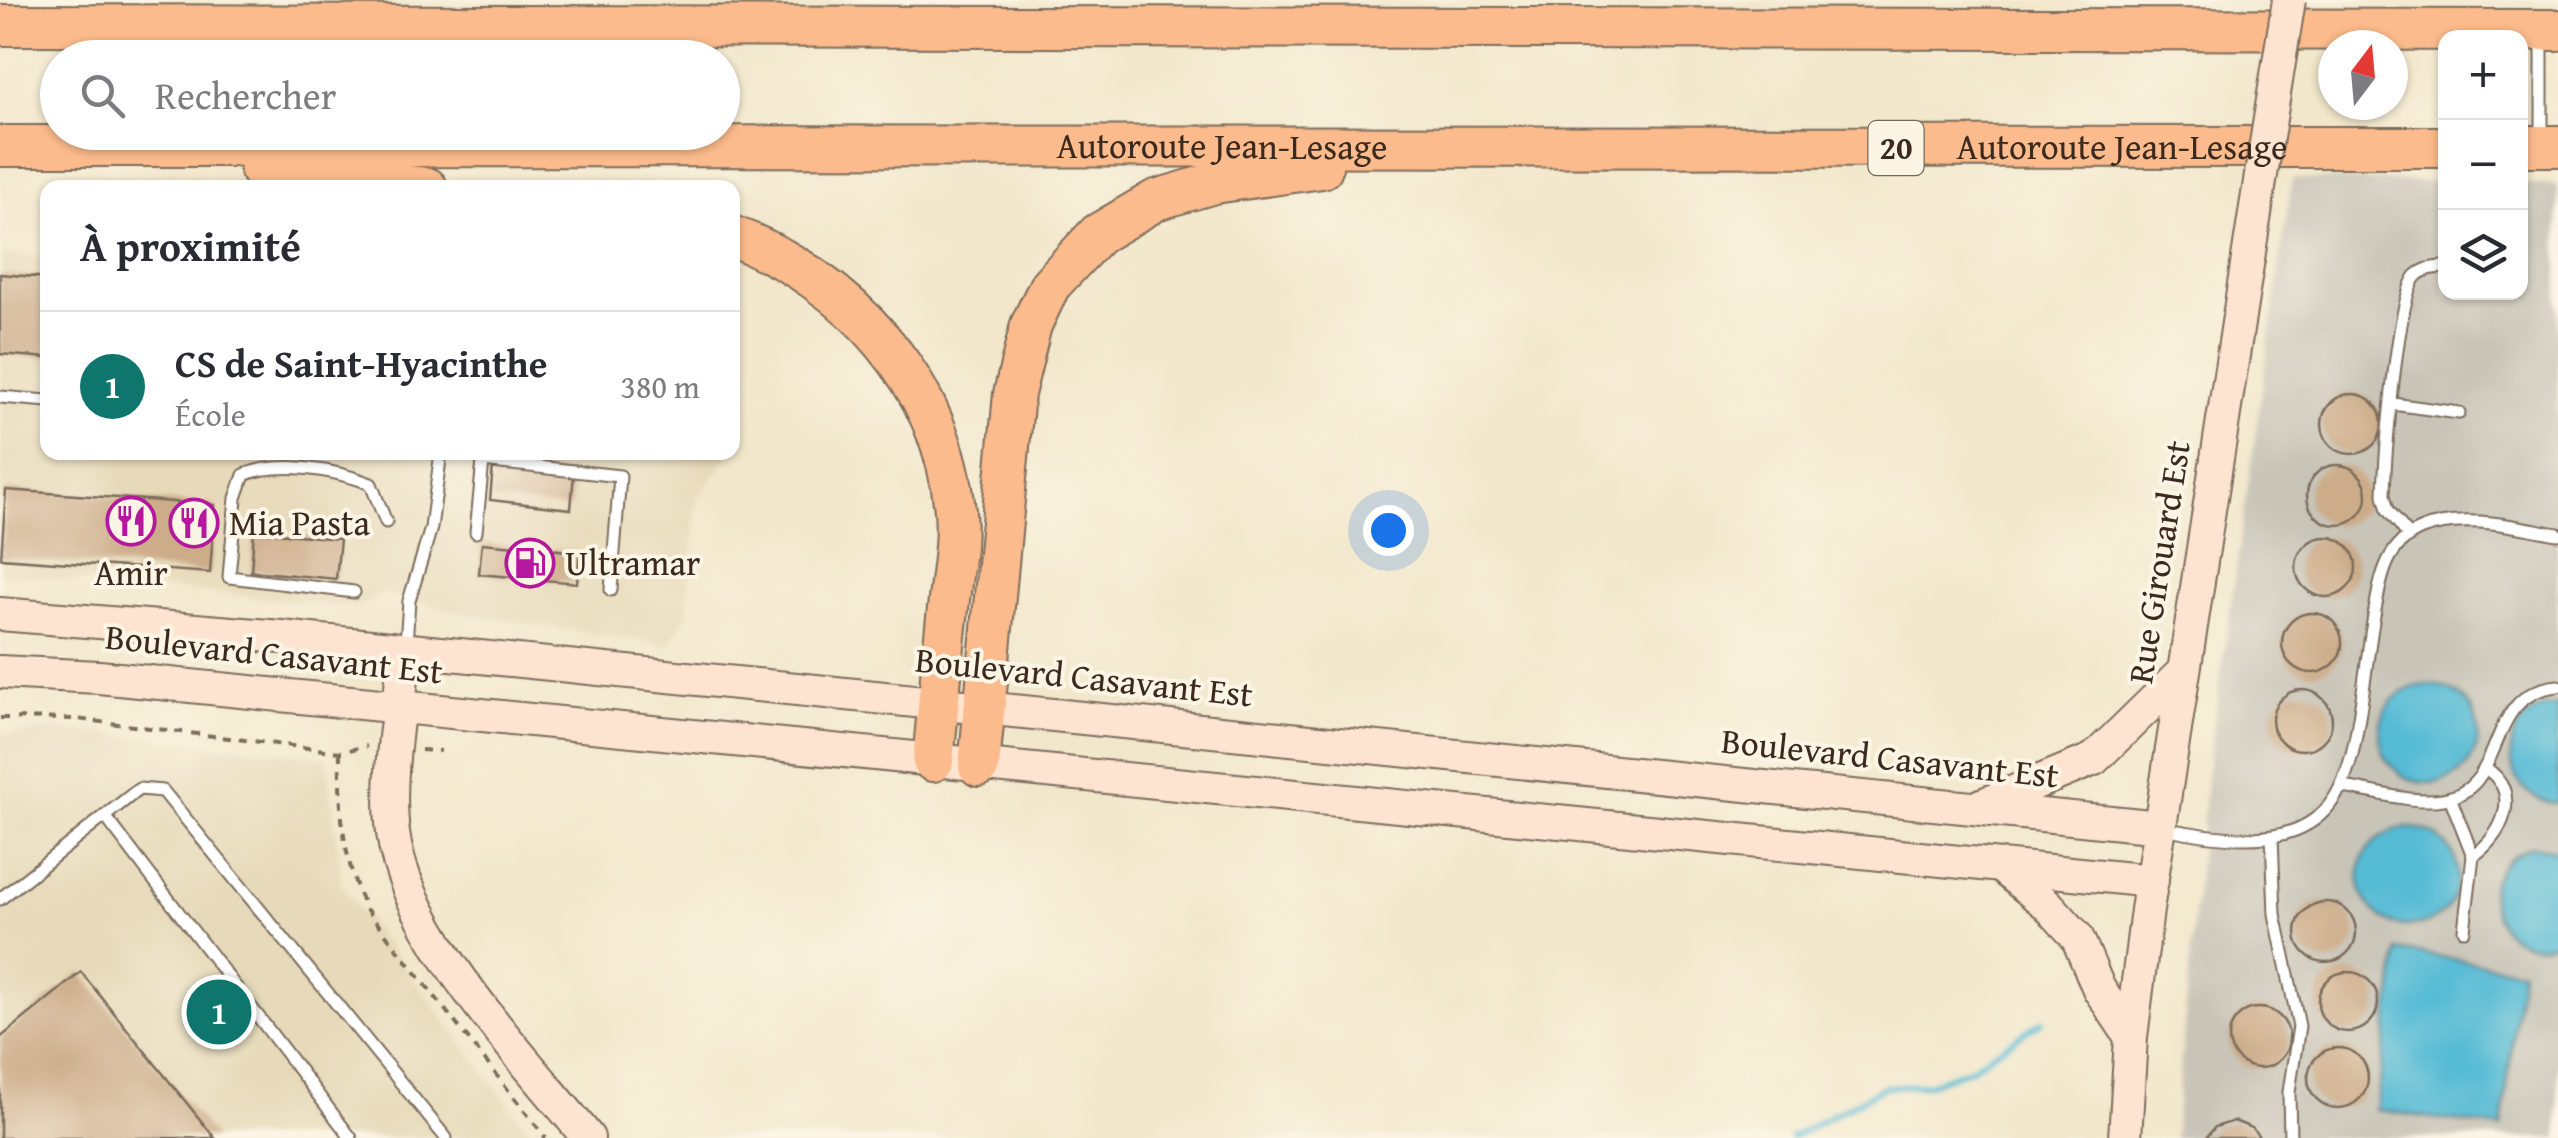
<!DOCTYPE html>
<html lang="fr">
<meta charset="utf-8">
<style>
:root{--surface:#fff;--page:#f7f7f7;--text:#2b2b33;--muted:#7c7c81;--line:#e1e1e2;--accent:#0f766e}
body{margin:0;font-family:"Gentium Book Plus",serif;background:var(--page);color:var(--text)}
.controls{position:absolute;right:30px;top:30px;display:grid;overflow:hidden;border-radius:20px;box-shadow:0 2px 8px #0004}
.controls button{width:90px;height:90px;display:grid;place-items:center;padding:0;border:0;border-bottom:2px solid var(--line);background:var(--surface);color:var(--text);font:50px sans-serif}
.compass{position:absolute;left:2318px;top:30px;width:90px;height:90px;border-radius:50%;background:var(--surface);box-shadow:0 2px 8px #0004;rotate:16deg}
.you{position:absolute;left:1388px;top:530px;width:35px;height:35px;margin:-25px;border:8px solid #fff;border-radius:50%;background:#1a73e8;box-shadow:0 0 0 15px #1a73e833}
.badge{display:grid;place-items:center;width:65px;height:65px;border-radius:50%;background:var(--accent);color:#fff;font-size:32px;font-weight:700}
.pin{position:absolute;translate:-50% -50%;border:5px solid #fff;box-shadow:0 2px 10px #0006}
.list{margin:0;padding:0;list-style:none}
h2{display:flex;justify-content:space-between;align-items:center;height:130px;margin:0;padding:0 40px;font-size:42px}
h2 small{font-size:32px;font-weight:400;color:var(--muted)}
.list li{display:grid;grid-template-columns:65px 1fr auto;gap:30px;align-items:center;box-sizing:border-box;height:150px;padding:0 40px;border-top:2px solid var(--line)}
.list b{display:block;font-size:38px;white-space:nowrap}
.list p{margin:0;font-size:32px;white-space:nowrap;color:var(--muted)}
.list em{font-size:32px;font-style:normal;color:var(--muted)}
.icon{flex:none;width:55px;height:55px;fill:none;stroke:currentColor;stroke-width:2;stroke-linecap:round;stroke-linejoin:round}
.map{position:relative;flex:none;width:2558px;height:1138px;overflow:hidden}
.search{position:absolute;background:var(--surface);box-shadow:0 2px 8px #0004;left:40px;top:40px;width:700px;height:110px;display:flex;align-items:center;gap:25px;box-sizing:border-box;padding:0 35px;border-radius:55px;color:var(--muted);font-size:38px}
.panel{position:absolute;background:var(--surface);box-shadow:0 2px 8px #0004;left:40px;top:180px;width:700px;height:280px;border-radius:20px}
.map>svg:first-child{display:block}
</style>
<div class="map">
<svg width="2558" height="1138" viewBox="0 0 2558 1138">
<rect width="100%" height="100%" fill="#fcf5e5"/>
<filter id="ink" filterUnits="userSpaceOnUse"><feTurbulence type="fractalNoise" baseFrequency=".01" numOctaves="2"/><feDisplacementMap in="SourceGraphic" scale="20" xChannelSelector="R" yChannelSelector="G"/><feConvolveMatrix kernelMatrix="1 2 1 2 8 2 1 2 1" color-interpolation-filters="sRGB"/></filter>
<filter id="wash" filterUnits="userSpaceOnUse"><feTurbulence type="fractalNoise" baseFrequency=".0048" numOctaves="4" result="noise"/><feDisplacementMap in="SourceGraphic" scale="40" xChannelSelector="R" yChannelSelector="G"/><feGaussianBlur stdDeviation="2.25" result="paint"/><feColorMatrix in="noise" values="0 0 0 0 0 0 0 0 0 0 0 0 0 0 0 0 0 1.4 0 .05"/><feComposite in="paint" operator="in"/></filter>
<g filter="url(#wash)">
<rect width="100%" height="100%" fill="#f2e7cb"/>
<path fill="#e7daba" d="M0,254l47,3 1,195 683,1 -34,46 -10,116 -19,30 -200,-31 -86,-21 -22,14 -360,-34z
M66,729l261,28 15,129 193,252h-535v-403z"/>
<path fill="#c8c4b8" d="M2292,179l153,3 1,110h74l1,-108 37,1v953h-384l33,-366z"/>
<path fill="#57bbd5" stroke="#49727a" stroke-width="2.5" d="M2380 734a49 49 0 1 1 98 0a49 49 0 1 1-98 0Z
M2558,705v98c-63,-3 -63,-95 0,-98z
M2360 877a49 49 0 1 1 98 0a49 49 0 1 1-98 0Z
M2533,846l25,4v91c-62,25 -100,-72 -25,-95z
M2398,950l123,20 -19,158 -126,-18z"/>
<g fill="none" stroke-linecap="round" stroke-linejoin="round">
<path stroke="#57bbd5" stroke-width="6" d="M1791,1138l93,-51 45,-3 42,-16 71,-47"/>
</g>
<g id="blocks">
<path fill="#ccac89" d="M0,274l48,4v80l-48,-4z
M2322 424a30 30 0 1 1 60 0a30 30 0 1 1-60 0Z
M493,465l81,8 -3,36 -81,-9z
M2307 495a30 30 0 1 1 60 0a30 30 0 1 1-60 0Z
M6,490l209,15 -5,68 -209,-15z
M254,531l86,8 -4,40 -85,-8z
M2296 567a30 30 0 1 1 60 0a30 30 0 1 1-60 0Z
M482,543l98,9 -3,31 -98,-9z
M2282 643a30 30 0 1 1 60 0a30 30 0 1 1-60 0Z
M2272 720a30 30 0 1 1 60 0a30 30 0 1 1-60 0Z
M2296 932a30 30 0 1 1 60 0a30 30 0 1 1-60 0Z
M81,972l134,166h-215v-100z
M2318 1002a30 30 0 1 1 60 0a30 30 0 1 1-60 0Z
M2229 1038a30 30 0 1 1 60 0a30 30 0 1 1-60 0Z
M2308 1078a30 30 0 1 1 60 0a30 30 0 1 1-60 0Z
M2234,1121l18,7 8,10h-54l9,-11z"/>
</g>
</g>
<g filter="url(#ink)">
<use href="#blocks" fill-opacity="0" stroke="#7b6c5b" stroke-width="2.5"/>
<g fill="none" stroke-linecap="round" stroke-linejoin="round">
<g stroke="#7b6c5b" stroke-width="15">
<path id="lane" d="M2542,137v-101
M0,397l48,4
M2393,404l66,9
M476,532l7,-71 137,15 -9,114
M2409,536l-21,-26 -4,-15c1,-35 13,-198 32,-219 8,-8 19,-9 30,-9
M354,592l-125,-15 7,-79 8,-23c34,-15 93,-5 127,9l15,38
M406,644l3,-43 22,-73 10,-76
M2342,787c32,4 69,17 101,12 67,-10 38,-106 115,-113
M2450,797l23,59 -9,74
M105,816l246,322
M2164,828c207,44 183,-61 211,-218 6,-34 12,-67 47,-81 40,-16 95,-2 136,5
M2272,836l3,78 24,112 -10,66 1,46
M2473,856c30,-20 50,-65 12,-88
M0,899l139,-110 24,2 283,347"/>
</g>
<g stroke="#7b6c5b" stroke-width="36">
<path id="secondary" d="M0,614l282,23 1878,190
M405,650c-5,59 -19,125 -12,183 13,104 131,224 195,305
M0,672l99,5 2053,204
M1982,805l112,-46 88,-86
M2000,866l48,39 29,32 22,52 32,48
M2125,1138l6,-101 16,-127 114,-735"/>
</g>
<g stroke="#7b6c5b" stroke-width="44">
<g id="highway">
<path d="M0,25l2558,5"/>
<path id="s1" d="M0,146l2446,1"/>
<path d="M2520,146h38"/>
<path d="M260,169l167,19"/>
<path d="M732,236c118,44 211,147 223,275 3,33 -4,66 -7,98 -6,51 -10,101 -15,152"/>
<path d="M979,766l35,-372 17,-69 19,-40 48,-51 58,-34 58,-17 108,-15"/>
</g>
</g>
<path stroke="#7b6c5b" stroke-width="4" stroke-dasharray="8 8" stroke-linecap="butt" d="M0,718l77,1 263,33 27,-6
M421,750l20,1
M340,752c-1,55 2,107 26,157l180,229"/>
<use href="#lane" stroke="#fff" stroke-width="11"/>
<use href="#secondary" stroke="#fde4d1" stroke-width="32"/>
<use href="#highway" stroke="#fbbb8c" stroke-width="40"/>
<g stroke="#7b6c5b" stroke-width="36" stroke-linecap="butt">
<path id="secondary-bridge" d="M2261,175l28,-175"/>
</g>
<use href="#secondary-bridge" stroke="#fde4d1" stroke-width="32"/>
</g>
</g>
<defs>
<g id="restaurant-ring" transform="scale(2.5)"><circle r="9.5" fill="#fcf5e5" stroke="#b5179e" stroke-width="1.5"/><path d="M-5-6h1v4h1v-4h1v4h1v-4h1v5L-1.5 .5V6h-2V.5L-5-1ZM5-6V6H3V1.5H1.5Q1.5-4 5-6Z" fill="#b5179e"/></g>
<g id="fuel-ring" transform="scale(2.5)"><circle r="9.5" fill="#fcf5e5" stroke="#b5179e" stroke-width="1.5"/><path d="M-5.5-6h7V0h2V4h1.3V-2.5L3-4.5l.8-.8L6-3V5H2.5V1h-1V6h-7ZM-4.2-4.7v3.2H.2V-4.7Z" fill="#b5179e"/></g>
</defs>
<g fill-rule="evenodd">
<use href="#restaurant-ring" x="131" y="521"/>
<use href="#restaurant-ring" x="194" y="523"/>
<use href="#fuel-ring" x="530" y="563"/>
</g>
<g text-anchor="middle" stroke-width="8" stroke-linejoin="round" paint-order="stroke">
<rect fill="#fcf5e5" stroke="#75675a" stroke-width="2.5" x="1868.5" y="121" width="55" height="54" rx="8"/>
<g font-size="32" font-weight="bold" fill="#3b2a1e">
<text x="1896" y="159">20</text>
</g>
<g font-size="35" fill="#3b2a1e" stroke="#fcf5e5">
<text dy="12" stroke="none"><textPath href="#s1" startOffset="1222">Autoroute Jean-Lesage</textPath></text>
<text dy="12" stroke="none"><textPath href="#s1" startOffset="2122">Autoroute Jean-Lesage</textPath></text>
<text transform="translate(2159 562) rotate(-81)" y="12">Rue Girouard Est</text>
<text transform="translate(274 654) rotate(6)" y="12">Boulevard Casavant Est</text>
<text transform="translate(1084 677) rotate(6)" y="12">Boulevard Casavant Est</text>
<text transform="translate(1890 758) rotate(6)" y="12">Boulevard Casavant Est</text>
</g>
<g font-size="35" fill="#3b2a1e" stroke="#fcf5e5" text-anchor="start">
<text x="229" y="535">Mia Pasta</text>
<text x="565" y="575">Ultramar</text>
<text x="131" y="585" text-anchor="middle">Amir</text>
</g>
</g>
</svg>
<div class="controls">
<button>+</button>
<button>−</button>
<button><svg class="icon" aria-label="layers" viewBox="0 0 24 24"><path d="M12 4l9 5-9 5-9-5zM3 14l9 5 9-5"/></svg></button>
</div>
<svg class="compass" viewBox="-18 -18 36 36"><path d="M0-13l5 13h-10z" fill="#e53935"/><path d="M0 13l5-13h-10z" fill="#7c7c81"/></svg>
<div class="you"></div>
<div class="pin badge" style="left:219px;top:1012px">1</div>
<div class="search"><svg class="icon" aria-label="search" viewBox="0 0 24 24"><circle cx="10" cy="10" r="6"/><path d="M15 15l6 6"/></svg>Rechercher</div>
<section class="panel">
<h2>À proximité<small></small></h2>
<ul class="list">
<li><span class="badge">1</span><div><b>CS de Saint-Hyacinthe</b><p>École</p></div><em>380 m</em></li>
</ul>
</section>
</div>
